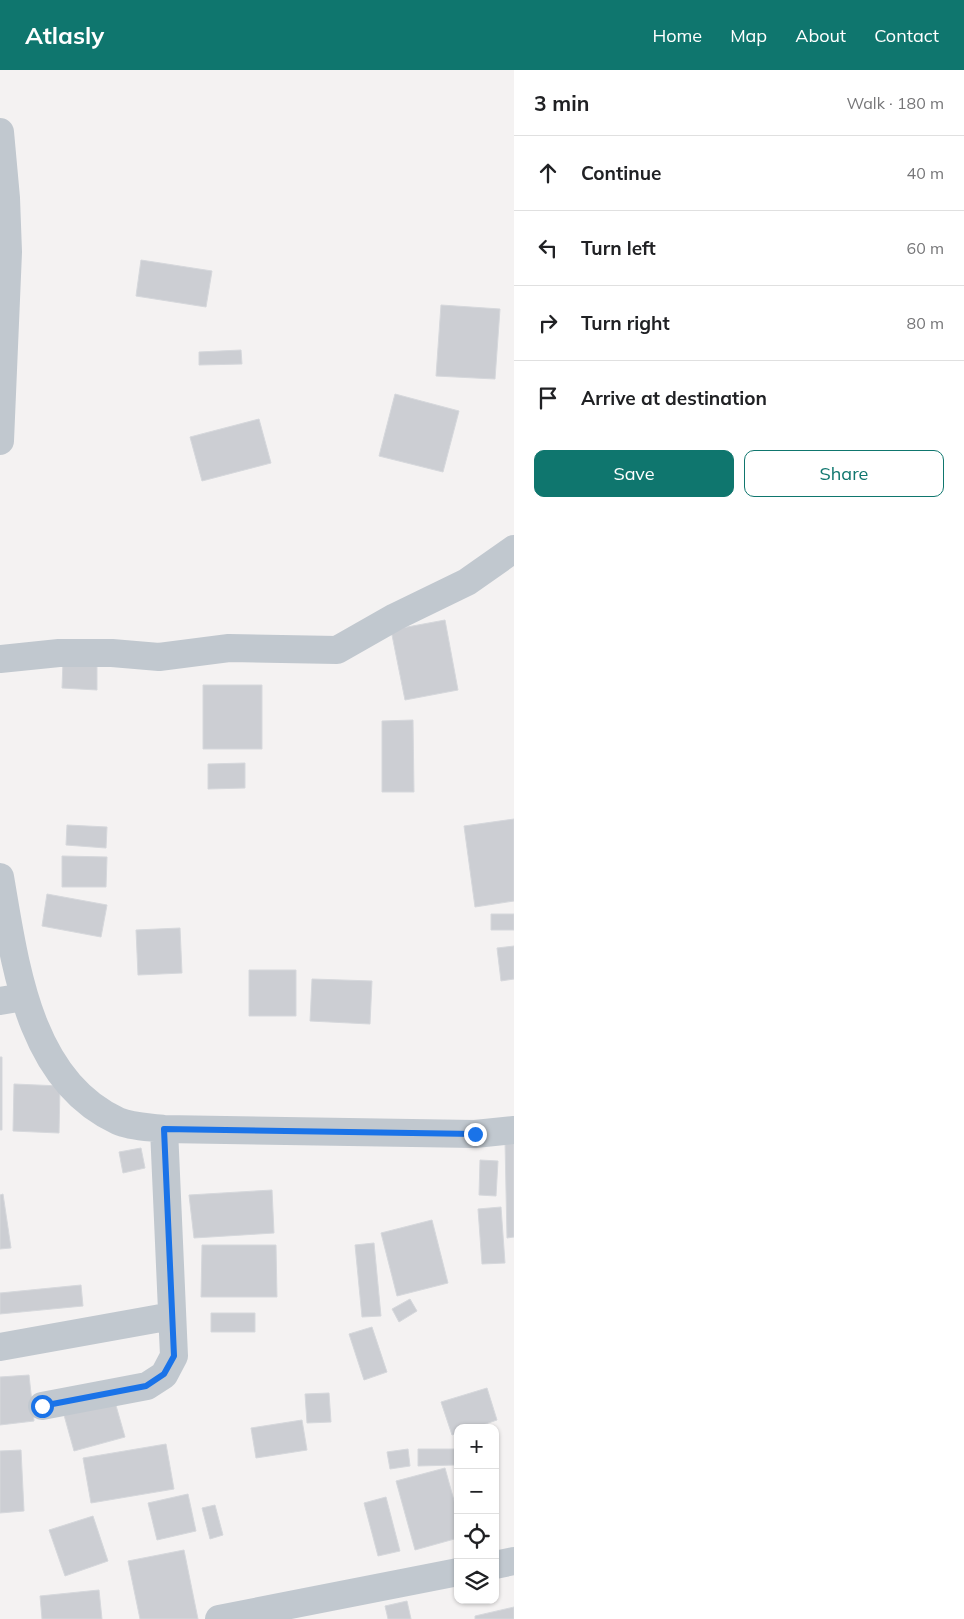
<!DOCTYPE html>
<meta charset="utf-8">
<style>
:root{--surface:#fff;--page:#f2f2f2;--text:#202124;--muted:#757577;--line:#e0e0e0;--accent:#0f766e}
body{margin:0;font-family:Mulish,sans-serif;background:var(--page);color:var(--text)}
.controls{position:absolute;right:15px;bottom:15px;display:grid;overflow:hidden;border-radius:10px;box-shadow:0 1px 4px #0004}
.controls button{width:45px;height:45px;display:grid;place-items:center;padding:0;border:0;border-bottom:1px solid var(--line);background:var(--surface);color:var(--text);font:25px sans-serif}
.stop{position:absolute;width:15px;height:15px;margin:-11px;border:4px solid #1a73e8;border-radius:50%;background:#fff}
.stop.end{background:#1a73e8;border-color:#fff;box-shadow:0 1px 5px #0008}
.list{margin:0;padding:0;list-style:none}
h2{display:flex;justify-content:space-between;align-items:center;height:65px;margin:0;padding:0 20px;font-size:21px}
h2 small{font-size:16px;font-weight:400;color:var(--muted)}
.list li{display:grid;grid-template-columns:32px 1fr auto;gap:15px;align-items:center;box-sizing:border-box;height:75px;padding:0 20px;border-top:1px solid var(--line)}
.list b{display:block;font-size:19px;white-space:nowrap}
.list em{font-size:16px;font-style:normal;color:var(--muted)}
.actions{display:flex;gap:10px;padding:15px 20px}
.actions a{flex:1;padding:11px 0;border:1px solid var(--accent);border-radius:10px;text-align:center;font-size:18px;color:var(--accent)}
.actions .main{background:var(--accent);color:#fff}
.icon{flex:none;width:28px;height:28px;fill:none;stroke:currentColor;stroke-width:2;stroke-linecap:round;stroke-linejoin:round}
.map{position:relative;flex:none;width:514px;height:1549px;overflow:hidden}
header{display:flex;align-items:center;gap:30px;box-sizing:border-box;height:70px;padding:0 25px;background:var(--accent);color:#fff}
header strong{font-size:24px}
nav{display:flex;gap:28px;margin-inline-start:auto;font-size:18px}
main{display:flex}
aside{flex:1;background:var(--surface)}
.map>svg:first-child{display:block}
</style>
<header>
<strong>Atlasly</strong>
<nav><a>Home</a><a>Map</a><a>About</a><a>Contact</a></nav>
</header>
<main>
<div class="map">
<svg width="514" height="1549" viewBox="0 0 514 1549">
<rect width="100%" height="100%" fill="#f4f2f2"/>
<path fill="#ccced3" stroke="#d6d8dc" d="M141,190l71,11 -6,36 -70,-11z
M441,235l59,4 -5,70 -59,-3z
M241,280l1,14 -43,1v-13z
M395,324l64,17 -16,61 -64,-16z
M259,349l12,44 -69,18 -12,-44z
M445,550l13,70 -53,10 -14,-70z
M63,591l34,1v28l-35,-2z
M203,615h59v64h-59z
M413,650l1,72h-32v-71z
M245,693v25l-37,1v-25z
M514,749v82l-39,6 -11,-81z
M67,755l40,2 -1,21 -40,-3z
M62,786l45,1 -1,30h-44z
M47,824l60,11 -6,32 -59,-11z
M491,844h23v16h-23z
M180,858l2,45 -44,2 -2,-45z
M514,876v33l-13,2 -4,-33z
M249,900h47v46h-47z
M312,909l60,2 -2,43 -60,-3z
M0,987h2v73h-2z
M14,1014l46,2 -1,47 -46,-2z
M505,1071h9v96l-7,1z
M141,1078l4,20 -22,5 -4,-21z
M480,1090l18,1 -2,35 -17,-1z
M272,1120l2,43 -80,5 -5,-43z
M3,1124l8,54 -11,1v-54z
M501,1137l4,56 -23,1 -4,-55z
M432,1150l16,63 -51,13 -16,-63z
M374,1173l7,73 -19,1 -7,-72z
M202,1175h74l1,52h-76z
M81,1215l2,21 -83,8v-21z
M410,1229l7,12 -18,11 -7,-13z
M211,1243h44v19h-44z
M372,1257l15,45 -23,8 -15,-46z
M29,1305l5,46 -34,4v-48z
M487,1318l10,32 -23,8h-16v5l-6,2 -11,-33z
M329,1323l2,29 -24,1 -2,-29z
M115,1332l10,35 -51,14 -10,-36z
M302,1350l5,30 -51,8 -5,-30z
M166,1374l8,45 -83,14 -8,-45z
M408,1379l2,17 -20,3 -3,-17z
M418,1379h37v16l-37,1z
M21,1380l3,61 -24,2v-62z
M445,1398l13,47v23l-43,12 -19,-69z
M188,1424l8,37 -39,9 -9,-37z
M386,1427l14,54 -22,5 -14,-53z
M215,1435l8,30 -13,4 -8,-31z
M93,1446l15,45 -43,15 -16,-46z
M184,1480l14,69h-58l-12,-58z
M99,1520l3,29h-60l-2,-23z
M407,1531l4,18h-23l-3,-13z
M514,1537v12h-39v-3z"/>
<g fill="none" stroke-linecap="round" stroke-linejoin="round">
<path stroke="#c1c8cf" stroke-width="28" d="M0,62l6,66 2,54 -8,189
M0,589l59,-6h53l47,4 70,-9 108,2 58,-33 72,-35 47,-33
M0,807c15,86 28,203 118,244 13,6 32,6 46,8l311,5 39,-4
M0,931l24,-4
M0,1277l172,-31
M42,1336l105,-20 17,-11 10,-19 -10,-227
M495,1495l19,-4
M219,1549l239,-47"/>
</g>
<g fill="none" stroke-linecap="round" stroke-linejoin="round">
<path stroke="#1a73e8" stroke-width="6" d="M42,1336l104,-20 18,-12 10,-18 -10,-227 311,5"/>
</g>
</svg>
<div class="controls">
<button>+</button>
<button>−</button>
<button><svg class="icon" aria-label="locate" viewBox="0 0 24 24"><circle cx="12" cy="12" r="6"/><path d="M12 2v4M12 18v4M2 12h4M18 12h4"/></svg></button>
<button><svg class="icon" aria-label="layers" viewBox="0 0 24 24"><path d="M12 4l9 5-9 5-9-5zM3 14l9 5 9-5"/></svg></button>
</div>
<div class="stop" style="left:42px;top:1336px"></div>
<div class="stop end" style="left:475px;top:1064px"></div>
</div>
<aside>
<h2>3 min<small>Walk · 180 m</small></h2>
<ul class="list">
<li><svg class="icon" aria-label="ahead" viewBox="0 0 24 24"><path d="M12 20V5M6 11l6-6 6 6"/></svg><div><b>Continue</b></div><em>40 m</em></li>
<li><svg class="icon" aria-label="left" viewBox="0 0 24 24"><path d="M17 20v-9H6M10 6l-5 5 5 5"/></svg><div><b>Turn left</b></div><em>60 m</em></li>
<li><svg class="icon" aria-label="right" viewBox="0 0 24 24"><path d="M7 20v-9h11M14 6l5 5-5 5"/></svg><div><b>Turn right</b></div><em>80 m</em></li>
<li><svg class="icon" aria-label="arrive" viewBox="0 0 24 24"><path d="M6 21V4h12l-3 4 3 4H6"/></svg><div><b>Arrive at destination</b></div></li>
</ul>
<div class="actions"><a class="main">Save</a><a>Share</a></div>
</aside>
</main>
